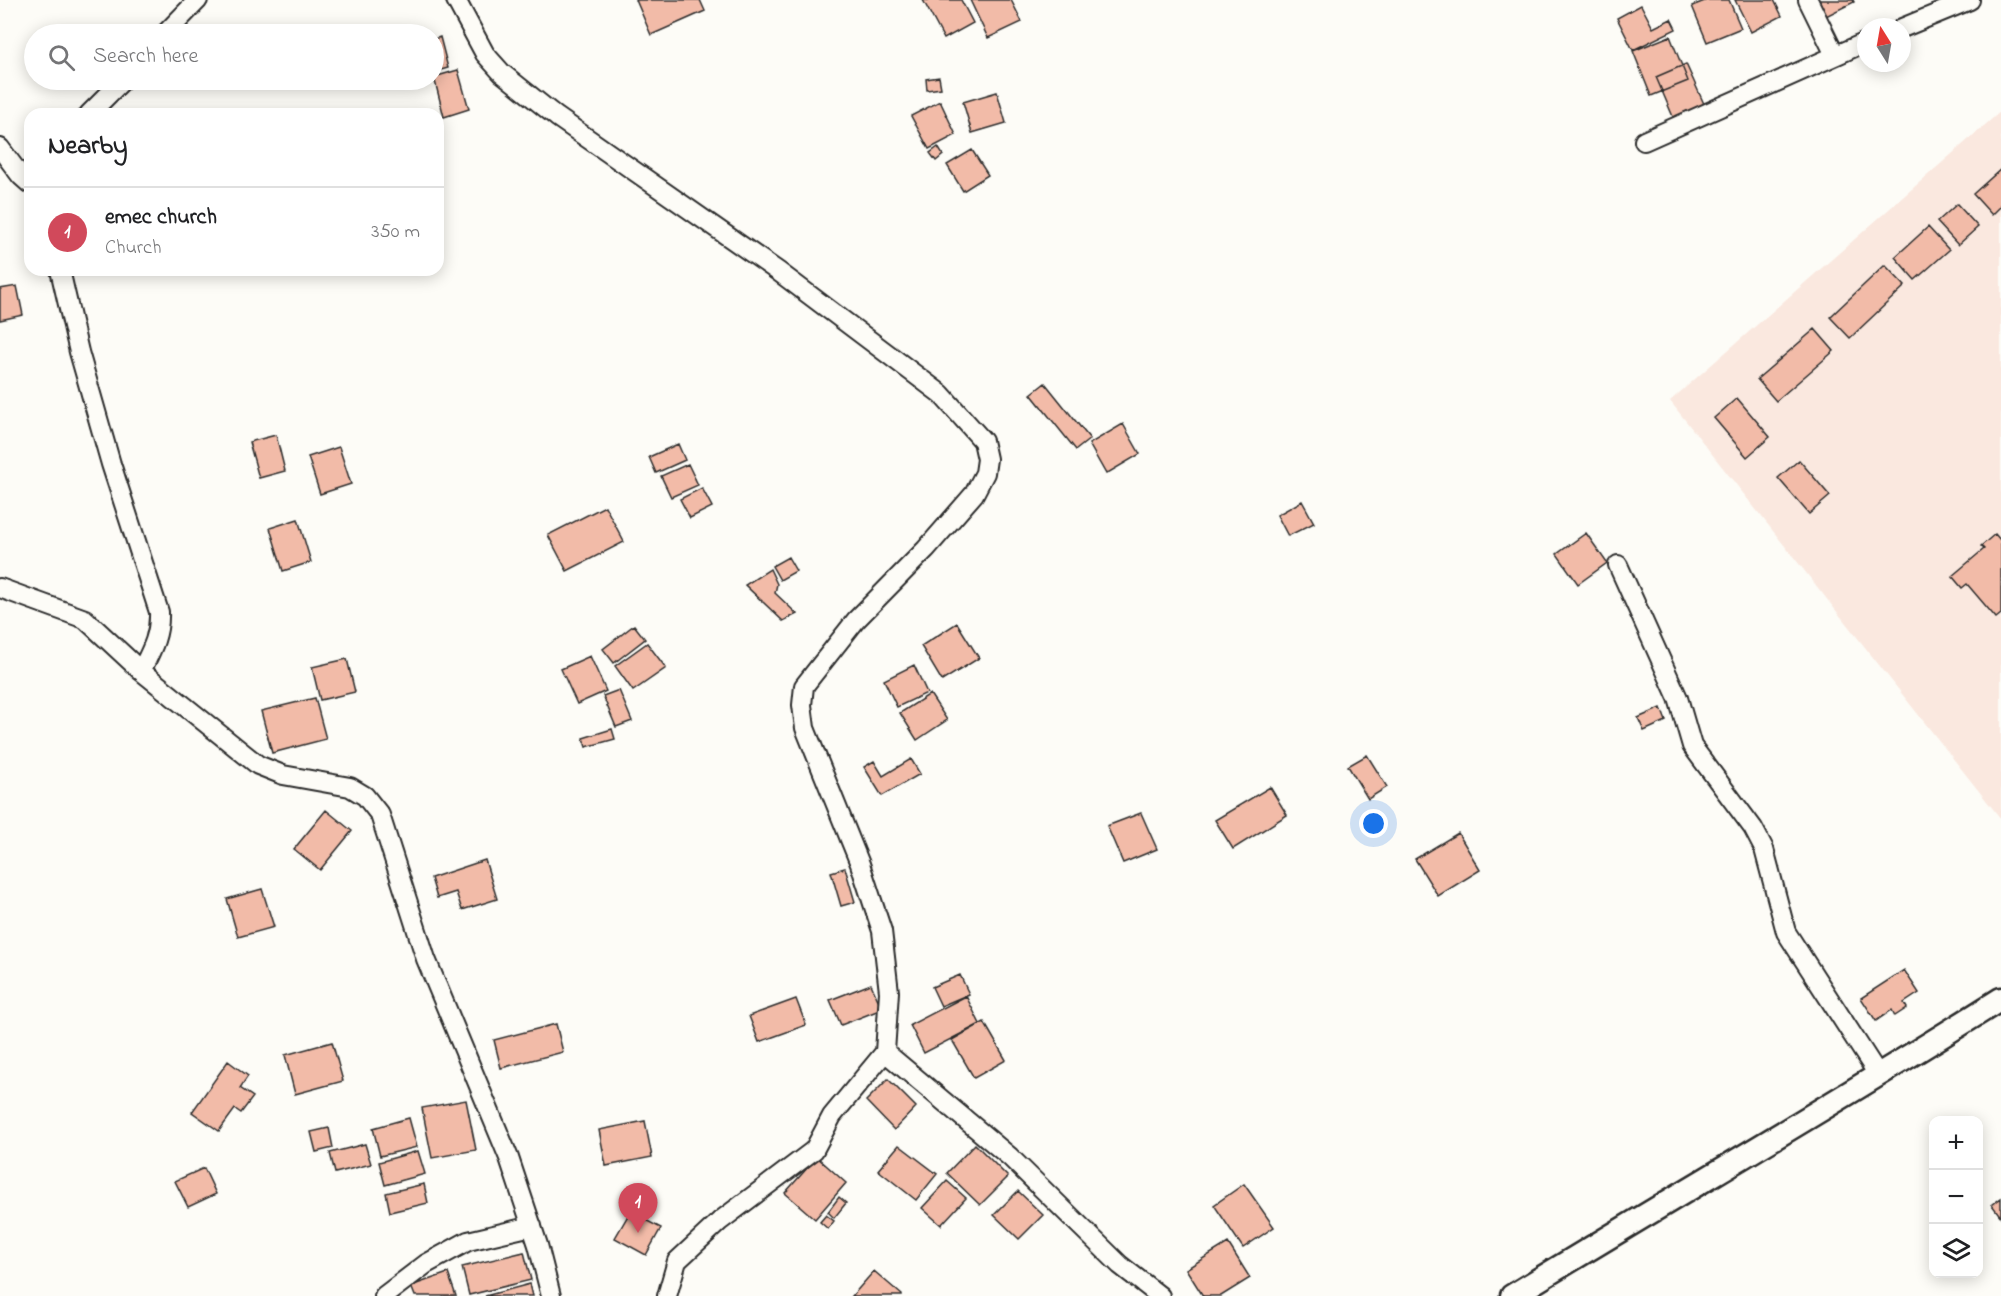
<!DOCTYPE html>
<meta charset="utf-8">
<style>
:root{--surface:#fff;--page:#f2f2f2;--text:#202124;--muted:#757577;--line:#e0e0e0;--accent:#d1495b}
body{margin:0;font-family:"Indie Flower",sans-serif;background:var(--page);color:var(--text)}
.controls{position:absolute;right:18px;bottom:18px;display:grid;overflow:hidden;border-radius:12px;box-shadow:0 3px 15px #0003}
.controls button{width:54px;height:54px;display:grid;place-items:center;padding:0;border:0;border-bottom:2px solid var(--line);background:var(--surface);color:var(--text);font:30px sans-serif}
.compass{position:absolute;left:1857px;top:18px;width:54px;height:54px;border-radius:50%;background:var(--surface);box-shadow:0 3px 15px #0003;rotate:349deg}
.you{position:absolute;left:1374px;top:824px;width:21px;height:21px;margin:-15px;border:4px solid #fff;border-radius:50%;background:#1a73e8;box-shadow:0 0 0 9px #1a73e833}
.badge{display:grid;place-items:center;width:39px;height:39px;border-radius:50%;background:var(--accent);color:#fff;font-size:20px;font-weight:700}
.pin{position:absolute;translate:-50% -50px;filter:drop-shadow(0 2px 3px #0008)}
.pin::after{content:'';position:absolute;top:32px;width:21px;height:18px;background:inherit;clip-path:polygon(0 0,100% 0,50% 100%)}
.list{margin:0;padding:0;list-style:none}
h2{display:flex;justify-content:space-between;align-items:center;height:78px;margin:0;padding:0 24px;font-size:26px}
h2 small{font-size:20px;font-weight:400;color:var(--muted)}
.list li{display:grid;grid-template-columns:39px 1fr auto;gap:18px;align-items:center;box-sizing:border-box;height:90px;padding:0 24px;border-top:2px solid var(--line)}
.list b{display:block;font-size:22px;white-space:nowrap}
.list p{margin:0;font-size:20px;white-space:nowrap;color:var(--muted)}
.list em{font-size:20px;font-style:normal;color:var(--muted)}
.icon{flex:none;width:33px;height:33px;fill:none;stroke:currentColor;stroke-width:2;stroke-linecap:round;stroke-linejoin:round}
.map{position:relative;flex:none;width:2001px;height:1296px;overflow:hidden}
.search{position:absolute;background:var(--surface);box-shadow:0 3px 15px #0003;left:24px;top:24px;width:420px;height:66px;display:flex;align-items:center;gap:15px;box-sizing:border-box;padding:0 21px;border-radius:33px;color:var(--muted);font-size:22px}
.panel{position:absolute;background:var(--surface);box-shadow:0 3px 15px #0003;left:24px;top:108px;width:420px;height:168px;border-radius:18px}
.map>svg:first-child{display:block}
</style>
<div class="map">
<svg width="2001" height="1296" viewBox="0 0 2001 1296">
<rect width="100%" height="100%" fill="#fdfcf7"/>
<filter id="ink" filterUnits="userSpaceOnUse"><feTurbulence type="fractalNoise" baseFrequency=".0167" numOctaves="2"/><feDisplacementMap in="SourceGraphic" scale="12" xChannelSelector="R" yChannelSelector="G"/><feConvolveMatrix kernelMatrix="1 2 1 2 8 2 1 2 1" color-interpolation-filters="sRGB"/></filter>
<g filter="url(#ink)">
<path fill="#fae8df" d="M2001,111v708l-331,-418z"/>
<path fill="#f2bba8" stroke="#2b2b2b" stroke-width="1.5" d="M636,0h64l5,11 -54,24z
M923,0h38l12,23 -29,16z
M970,0h41l11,22 -34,16z
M1707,0h22l12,28 -34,14 -15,-36z
M1735,0h39l8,16 -31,16z
M1810,0h43l1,2 -36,18z
M1641,5l12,23 18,-9 5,10 -43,21 -16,-32z
M1670,36l18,45 -37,15 -18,-45z
M440,37l8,31 -14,4v-33z
M1686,64l19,42 -31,13 -18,-42z
M458,70l11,39 -25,8 -10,-40z
M939,77l2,11 -14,2 -1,-11z
M997,92l9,31 -34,10 -9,-31z
M940,101l16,34 -27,14 -18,-33z
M938,147l5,8 -7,6 -6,-8z
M972,150l16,25 -25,16 -16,-26z
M2001,169v37l-9,9 -19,-21z
M1957,204l21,23 -20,18 -21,-23z
M1928,227l21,23 -34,30 -20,-23z
M1885,265l20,21 -55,52 -20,-21z
M17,286l6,29 -23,5v-31z
M1815,329l19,22 -58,50 -19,-22z
M1045,383l45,56 -14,11 -45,-56z
M1737,398l33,39 -23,20 -33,-39z
M1123,424l17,30 -34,20 -17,-30z
M276,435l9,36 -26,7 -10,-36z
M678,444l7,16 -29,13 -7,-16z
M339,447l12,37 -31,10 -12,-37z
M1799,460l31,36 -21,18 -31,-36z
M688,464l10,21 -27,12 -10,-21z
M702,488l10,19 -22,11 -10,-19z
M1302,501l12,22 -26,13 -11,-21z
M605,506l19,36 -57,29 -19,-36z
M298,519l13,43 -28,9 -13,-43z
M1586,533l21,30 -29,21 -21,-30z
M1995,534l6,7v73l-5,4 -29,-34 -5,4 -10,-12 32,-27 -3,-3z
M788,557l8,14 -16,9 -8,-14z
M770,569l7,15 -2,9 22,21 -14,7 -38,-36z
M957,623l22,35 -37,23 -21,-35z
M634,625l11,14 -31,24 -11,-14z
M647,643l19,25 -33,23 -18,-25z
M590,656l16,35 -29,13 -16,-35z
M347,659l8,33 -35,8 -8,-33z
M914,665l13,28 -30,14 -13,-27z
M619,690l13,31 -16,6 -13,-31z
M930,694l17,26 -30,20 -17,-27z
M315,698l11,41 -54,14 -11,-42z
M1661,708l5,13 -22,10 -6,-13z
M612,729l3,10 -29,8 -3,-9z
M1367,755l20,32 -19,12 -20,-33z
M911,759l9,15 -38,22 -18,-29 10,-6 9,15z
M1270,787l17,28 -54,34 -18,-29z
M326,810l26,21 -32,39 -26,-21z
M1141,813l16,36 -34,14 -16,-37z
M1458,833l22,37 -42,26 -23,-37z
M485,860l12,39 -35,11 -6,-18 -19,6 -6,-20z
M845,868l10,34 -14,4 -10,-34z
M262,889l12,38 -36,10 -11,-38z
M1904,970l15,23 -15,10 3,5 -12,8 -3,-6 -16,11 -15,-23z
M960,975l9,19 -28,12 -9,-19z
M871,984l11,25 -41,16 -11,-25z
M966,996l14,28 -56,29 -14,-28z
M796,999l10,26 -47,17 -10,-26z
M984,1022l22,38 -32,18 -22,-38z
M556,1024l7,28 -62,16 -7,-28z
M332,1042l11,39 -48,13 -10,-39z
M228,1061l20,15 -8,12 13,9 -12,16 -6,-4 -16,22 -27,-19z
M888,1079l28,28 -22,23 -28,-29z
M466,1100l10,50 -44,8 -10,-50z
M409,1118l8,29 -37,9 -7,-28z
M645,1121l7,36 -46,9 -7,-36z
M329,1128l4,20 -17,4 -5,-20z
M365,1144l6,20 -36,9 -5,-20z
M975,1144l33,33 -28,28 -33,-32z
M899,1145l38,29 -21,26 -38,-30z
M418,1151l7,23 -40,11 -6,-23z
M817,1157l29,26 -31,36 -30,-26z
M204,1168l12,26 -28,13 -13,-26z
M947,1181l19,17 -25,27 -19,-17z
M424,1184l4,19 -38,9 -4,-19z
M1244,1184l30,43 -31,21 -29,-43z
M1018,1191l25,24 -24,24 -25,-24z
M839,1197l7,6 -12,15 -6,-6z
M2001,1198v19l-9,-12z
M630,1212l31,16 -15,27 -31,-17z
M826,1215l8,6 -6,8 -8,-7z
M1228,1243l22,35 -29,18h-18l-17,-27z
M524,1252l7,28 -62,15 -7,-28z
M874,1271l28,24v1h-50z
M448,1273l8,23h-41l-4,-10z
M530,1284l3,12h-48z"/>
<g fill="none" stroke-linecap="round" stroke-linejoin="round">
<g stroke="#2b2b2b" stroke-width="22">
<path id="minor" d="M456,0l29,54 17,19 55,44 222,155 162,122 42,47 4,18 -2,14 -11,21 -48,55 -70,71 -52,66 -2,19 3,23 55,136 22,67 7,61 -4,60 -53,64 -18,34 -94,71 -43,40 -10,35
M1808,0l27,55
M1902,28l68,-28
M165,34l33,-34
M89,114l34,-34
M1644,141l222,-99
M0,148l21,28 9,8
M60,270l19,82 32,112 48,148c1,24 -8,39 -18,59
M1618,565l60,133 14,48 61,82 11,21 22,83 93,144
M0,588l85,31 56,52 117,94 25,10 67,12 15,9 15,19 46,144 83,199 29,87 13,51
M885,1052l125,105 110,108 40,31
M384,1296l42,-32 42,-23 64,-15"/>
</g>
<g stroke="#2b2b2b" stroke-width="27">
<path id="major" d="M1512,1296c163,-100 328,-195 489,-297"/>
</g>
<use href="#minor" stroke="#fdfcf7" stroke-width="18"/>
<use href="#major" stroke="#fdfcf7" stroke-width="22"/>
</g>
</g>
</svg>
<div class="controls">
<button>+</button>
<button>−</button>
<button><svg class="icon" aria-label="layers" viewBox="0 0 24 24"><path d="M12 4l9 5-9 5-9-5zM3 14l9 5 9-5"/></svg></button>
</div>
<svg class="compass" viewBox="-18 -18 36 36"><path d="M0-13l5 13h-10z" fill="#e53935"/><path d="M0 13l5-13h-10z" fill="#757577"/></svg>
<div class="you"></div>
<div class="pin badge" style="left:638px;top:1233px">1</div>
<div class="search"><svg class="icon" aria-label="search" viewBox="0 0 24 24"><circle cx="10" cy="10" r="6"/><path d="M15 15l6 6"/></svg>Search here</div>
<section class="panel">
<h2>Nearby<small></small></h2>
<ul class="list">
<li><span class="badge">1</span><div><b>emec church</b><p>Church</p></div><em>350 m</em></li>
</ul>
</section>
</div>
